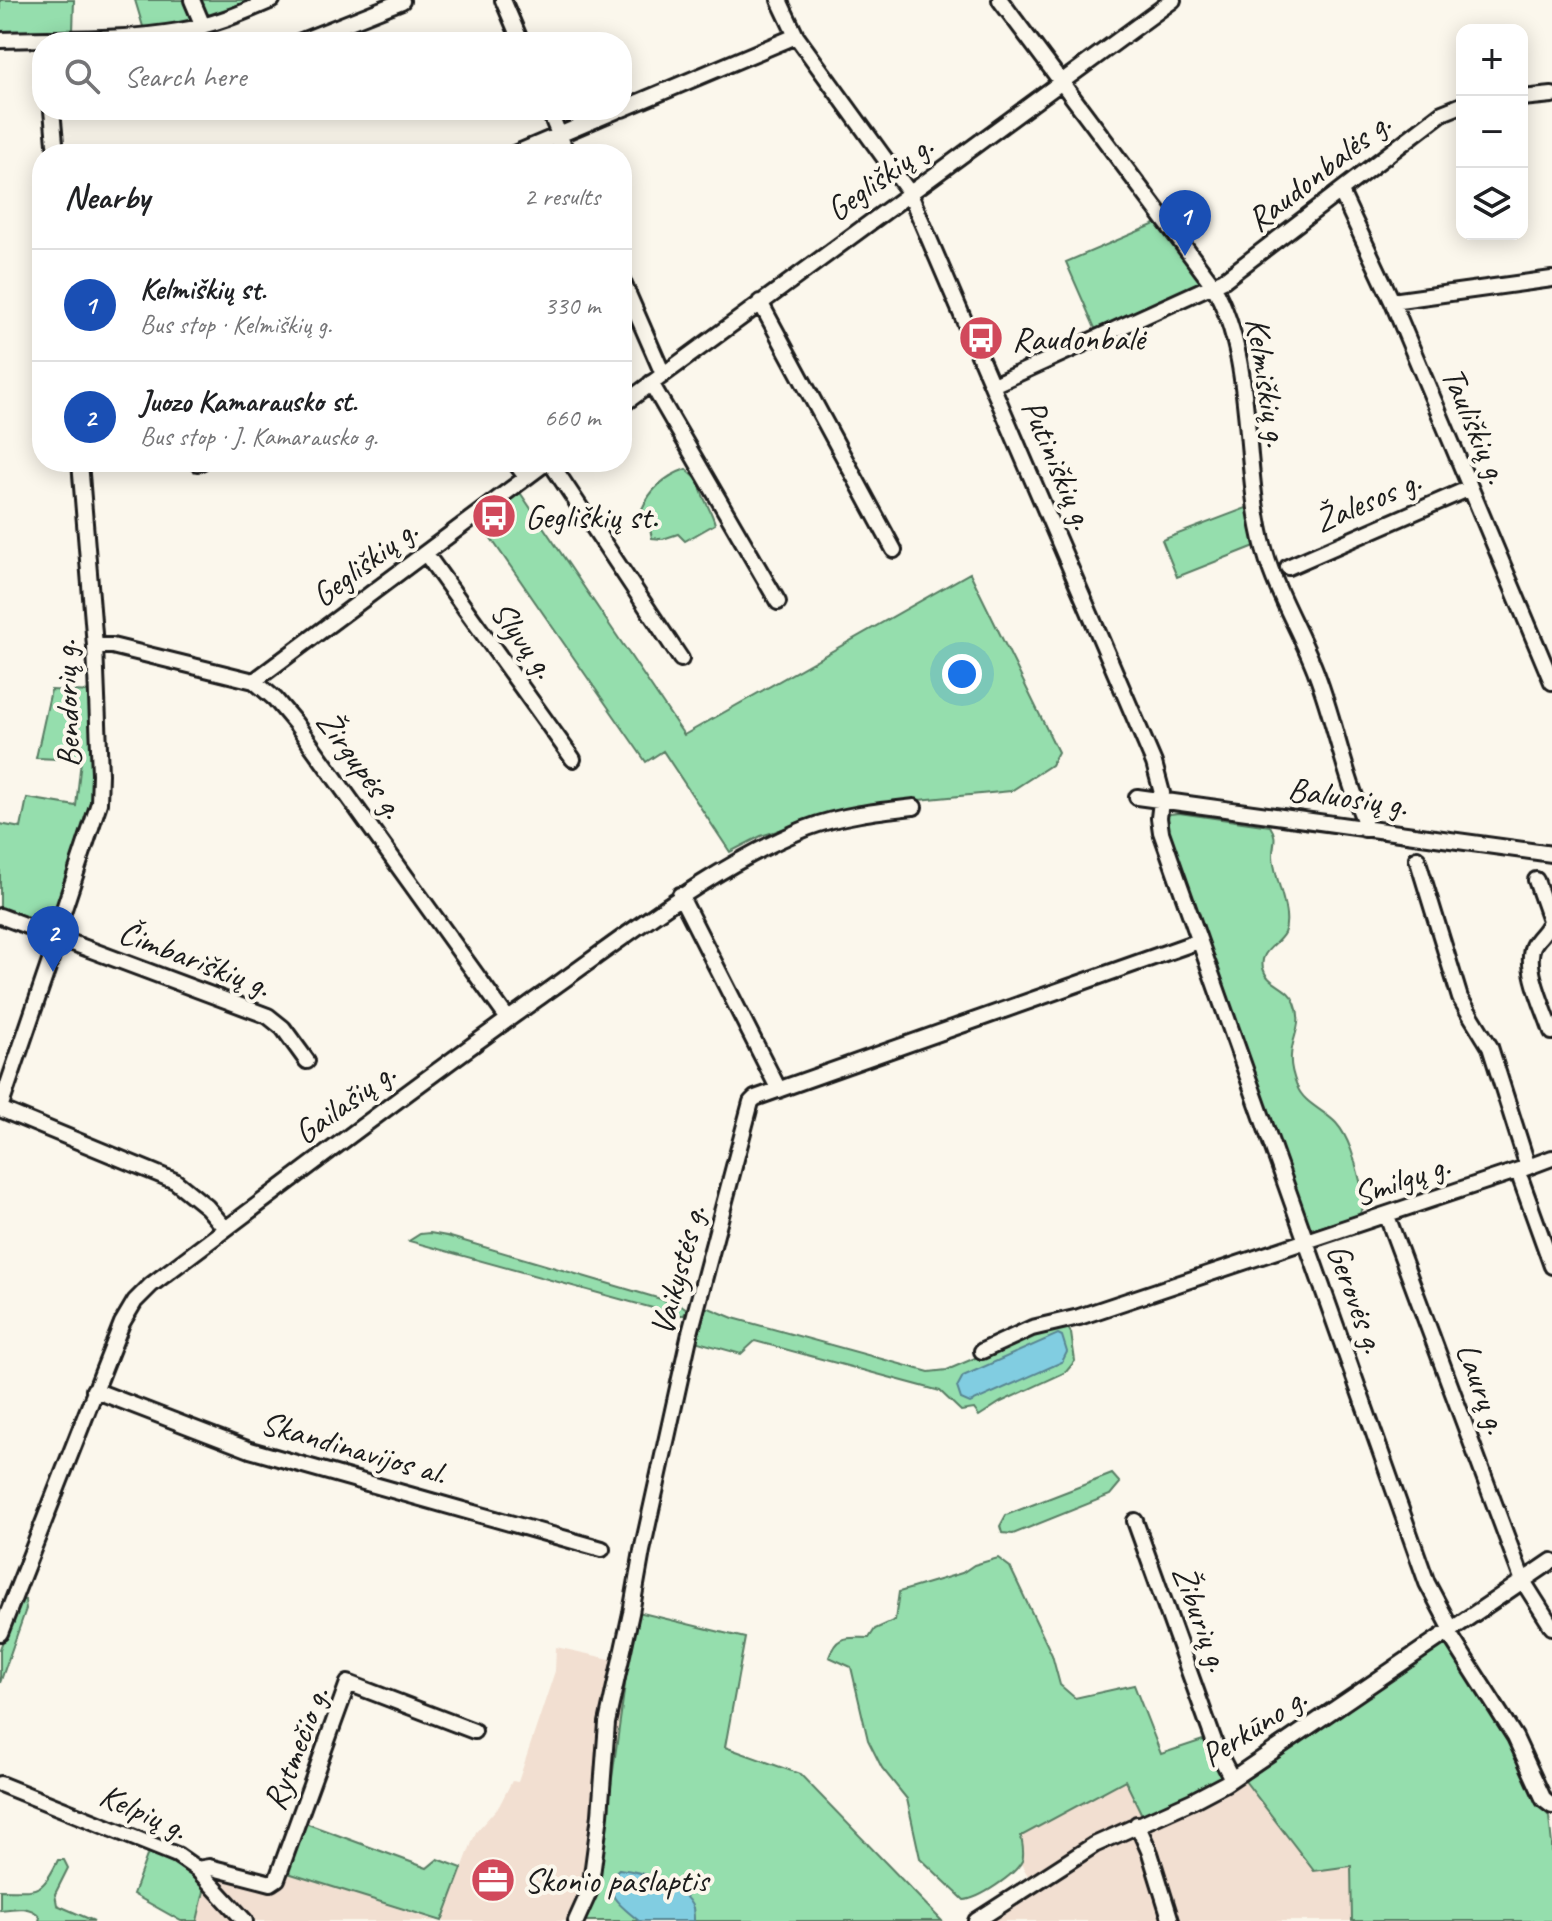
<!DOCTYPE html>
<meta charset="utf-8">
<style>
:root{--surface:#fff;--page:#f2f2f2;--text:#202124;--muted:#757577;--line:#e0e0e0;--accent:#d1495b}
body{margin:0;font-family:Caveat,sans-serif;background:var(--page);color:var(--text)}
.controls{position:absolute;right:24px;top:24px;display:grid;overflow:hidden;border-radius:16px;box-shadow:0 4px 20px #0003}
.controls button{width:72px;height:72px;display:grid;place-items:center;padding:0;border:0;border-bottom:2px solid var(--line);background:var(--surface);color:var(--text);font:40px sans-serif}
.you{position:absolute;left:962px;top:674px;width:28px;height:28px;margin:-20px;border:6px solid #fff;border-radius:50%;background:#1a73e8;box-shadow:0 0 0 12px #1a73e833}
.badge{display:grid;place-items:center;width:52px;height:52px;border-radius:50%;background:var(--accent);color:#fff;font-size:26px;font-weight:700}
.pin{position:absolute;translate:-50% -66px;filter:drop-shadow(0 2px 4px #0008)}
.pin::after{content:'';position:absolute;top:42px;width:28px;height:24px;background:inherit;clip-path:polygon(0 0,100% 0,50% 100%)}
.list{margin:0;padding:0;list-style:none}
h2{display:flex;justify-content:space-between;align-items:center;height:104px;margin:0;padding:0 32px;font-size:34px}
h2 small{font-size:26px;font-weight:400;color:var(--muted)}
.list li{display:grid;grid-template-columns:52px 1fr auto;gap:24px;align-items:center;box-sizing:border-box;height:112px;padding:0 32px;border-top:2px solid var(--line)}
.list b{display:block;font-size:30px;white-space:nowrap}
.list p{margin:0;font-size:26px;white-space:nowrap;color:var(--muted)}
.list em{font-size:26px;font-style:normal;color:var(--muted)}
.icon{flex:none;width:44px;height:44px;fill:none;stroke:currentColor;stroke-width:2;stroke-linecap:round;stroke-linejoin:round}
.map{position:relative;flex:none;width:1552px;height:1921px;overflow:hidden}
.search{position:absolute;background:var(--surface);box-shadow:0 4px 20px #0003;left:32px;top:32px;width:600px;height:88px;display:flex;align-items:center;gap:20px;box-sizing:border-box;padding:0 28px;border-radius:32px;color:var(--muted);font-size:30px}
.panel{position:absolute;background:var(--surface);box-shadow:0 4px 20px #0003;left:32px;top:144px;width:600px;height:328px;border-radius:32px}
.map>svg:first-child{display:block}
</style>
<div class="map">
<svg width="1552" height="1921" viewBox="0 0 1552 1921">
<rect width="100%" height="100%" fill="#fbf7ec"/>
<filter id="ink" filterUnits="userSpaceOnUse"><feTurbulence type="fractalNoise" baseFrequency=".0125" numOctaves="2"/><feDisplacementMap in="SourceGraphic" scale="16" xChannelSelector="R" yChannelSelector="G"/><feConvolveMatrix kernelMatrix="1 2 1 2 8 2 1 2 1" color-interpolation-filters="sRGB"/></filter>
<g filter="url(#ink)">
<path fill="#f2dfd1" d="M556,1647l72,16 -30,216 -15,42h-141l34,-89 23,-26 13,-25 6,1 37,-111z
M1242,1777l72,94 37,-5 1,55h-371l53,-35 -13,-22 3,-7 -3,-21 105,-56 21,44z
M288,1873l149,48h-240l8,-34 24,-9 50,12z"/>
<path fill="#95dead" stroke="#587d64" stroke-width="2" d="M0,0h74l-1,32 -73,3z
M135,0h117c-34,18 -70,25 -108,30z
M1162,221l41,61 -106,51 -31,-71z
M686,469l13,12c2,17 12,27 16,43l-30,17 -7,-7 -15,5 -11,-1 -5,-23 -5,-6c9,-21 23,-33 44,-40z
M519,491l165,244 286,-162 88,179 -7,13 -40,26 -154,15 -96,30 -31,16 -67,-101 -17,11 -167,-241z
M1254,505l6,39 -83,33 -15,-37z
M51,690l42,2 1,103 -4,22 -40,114 -50,-20v-87l21,4 6,-30 49,8 5,-46 -45,-2z
M1179,813l91,13c8,12 3,16 3,29 0,22 20,58 11,78 -6,12 -25,18 -21,35 4,17 26,18 32,35 9,22 -3,32 -4,53 -1,10 2,20 6,30 6,17 27,24 39,37 18,20 22,55 30,80l-7,12 -44,14 -8,-4 -143,-397 1,-10 5,-4z
M430,1233l17,3 234,69 6,4 -3,6h-6l-269,-74 11,-7z
M703,1308h6l24,10 196,54 18,-2 103,-44h17l4,7 4,28 -9,11 -65,30 -22,14 -5,-7 -13,2 -21,-20 -185,-50 -14,13 -43,-12 -2,-3z
M1112,1474l8,9 -10,12 -97,39 -11,-1 -2,-7 6,-11z
M998,1558l12,9 42,88 8,30 15,13 59,-13 27,69 45,-15 18,40 -30,15 -52,21 -17,-35 -104,56c1,7 4,18 1,25 -7,14 -43,38 -58,39l-44,-42 -13,-59 -25,-31 -14,-28 -17,-73 -22,-10c8,-23 18,-19 40,-19l6,-9 20,-9 4,-28 63,-19 12,-8z
M18,1599l7,1 1,9 -26,74v-34z
M638,1612l107,26 -20,109 75,27 142,147h-248l-1,-13 -74,-39 -8,7c-5,22 13,31 28,45h-56l15,-42 30,-216z
M1451,1640l58,92 18,43 22,42 3,27v77h-200l-1,-55 -37,5 -72,-94 200,-135z
M305,1823l122,45 11,-9 24,9 -20,53 -154,-48z
M149,1850l32,18 24,19 -8,34h-16l-48,-27z
M58,1860h6l4,8 -13,26 2,11 37,16h-55l1,-4c-9,-12 -26,-9 -40,-7v-20c37,0 41,6 58,-30z"/>
<path fill="#81cde1" stroke="#598692" stroke-width="2" d="M1058,1334l4,2 5,16 -5,10 -92,41 -9,-4 -4,-12 6,-11z
M619,1869c22,2 65,16 74,39 0,0 1,12 1,13h-55c-16,-14 -33,-23 -28,-45z"/>
<g fill="none" stroke-linecap="round" stroke-linejoin="round">
<g stroke="#1c1c1c" stroke-width="20">
<path id="minor" d="M192,0l11,26
M503,0l18,42
M779,0l17,36 113,156 245,571 8,30 -3,25 2,14 266,751 25,47
M1000,0l213,285c44,78 28,182 52,267 12,43 37,82 52,123 18,48 27,98 47,145v9
M0,40c59,-2 120,1 179,-9 32,-5 63,-18 93,-31
M299,42l103,-41
M1522,98l30,-3
M622,109l174,-73
M52,110l4,44
M549,110l18,44
M514,154l104,-44
M1341,192l51,109 160,381
M622,280l41,94
M1392,301l160,-22
M760,302l134,248
M651,383l127,219
M993,385l231,-105 218,-167 20,-8
M622,405l551,-405
M515,462l11,15
M550,462l131,197
M197,463l4,-1
M426,554l147,205
M1288,567l182,-79
M95,646h17l142,35 21,18 21,25 212,295
M254,681l293,-219
M1137,797l415,57
M1536,880l14,40c-2,11 -12,16 -17,26 -9,23 12,64 19,86
M680,895l99,195
M0,916l268,100 15,12 24,33
M0,1108l58,-170 3,-20 38,-115 1,-29 -5,-128 -15,-184
M0,1109l175,72 32,26 17,20
M1528,1167l24,-9
M1521,1180l31,86
M1387,1216l136,365 29,46
M982,1351l50,-23 47,-11 449,-150 -38,-120 -30,-49 -43,-140
M94,1390l156,60 352,99
M1135,1521l83,231 14,27
M1448,1632l67,105 29,63 8,6
M0,1633l122,-310 13,-22 16,-16c130,-97 258,-196 390,-289 86,-60 168,-128 266,-168 34,-13 71,-17 107,-21
M0,1784l177,71 20,14 48,52
M1137,1824l13,29 21,68
M197,1869l12,-2 62,16 6,-4 71,-196 126,48
M576,1921l14,-31 10,-75 7,-92 24,-110 11,-62 48,-218 61,-231 4,-4 444,-157
M976,1921l118,-76 98,-44 34,-18 326,-222"/>
</g>
<use href="#minor" stroke="#fbf7ec" stroke-width="14"/>
</g>
</g>
<defs>
<g id="bus-disc" transform="scale(2.3)"><circle r="9.5" fill="#d1495b" stroke="#fbf7ec"/><path d="M-5-6H5V4H4V6H2V4H-2V6H-4V4H-5ZM-3.5-4V0h7V-4ZM-3.5 1.2v1.5H-2V1.2ZM2 1.2v1.5H3.5V1.2Z" fill="#fff"/></g>
<g id="office-disc" transform="scale(2.3)"><circle r="9.5" fill="#d1495b" stroke="#fbf7ec"/><path d="M-6-3h4V-5.5h4V-3h4V5H-6ZM-1-4.5V-3h2v-1.5ZM-6 0V1H6V0Z" fill="#fff"/></g>
</defs>
<g fill-rule="evenodd">
<use href="#bus-disc" x="981" y="338"/>
<use href="#bus-disc" x="494" y="516"/>
<use href="#office-disc" x="493" y="1880"/>
</g>
<g text-anchor="middle" stroke-width="8" stroke-linejoin="round" paint-order="stroke">
<g font-size="34" fill="#1c1c1c" stroke="#fbf7ec">
<text transform="translate(1318 171) rotate(-38)" y="12">Raudonbalės g.</text>
<text transform="translate(879 177) rotate(-36)" y="12">Gegliškių g.</text>
<text transform="translate(1268 382) rotate(81)" y="12">Kelmiškių g.</text>
<text transform="translate(1476 425) rotate(67)" y="12">Tauliškių g.</text>
<text transform="translate(1059 464) rotate(67)" y="12">Putiniškių g.</text>
<text transform="translate(1367 500) rotate(-23)" y="12">Žalesos g.</text>
<text transform="translate(364 562) rotate(-37)" y="12">Gegliškių g.</text>
<text transform="translate(524 639) rotate(54)" y="12">Slyvų g.</text>
<text transform="translate(66 704) rotate(-92)" y="12">Bendorių g.</text>
<text transform="translate(361 764) rotate(54)" y="12">Žirgupės g.</text>
<text transform="translate(1348 796) rotate(8)" y="12">Baluosių g.</text>
<text transform="translate(195 958) rotate(21)" y="12">Čimbariškių g.</text>
<text transform="translate(344 1102) rotate(-36)" y="12">Gailašių g.</text>
<text transform="translate(1401 1179) rotate(-19)" y="12">Smilgų g.</text>
<text transform="translate(677 1270) rotate(-75)" y="12">Vaikystės g.</text>
<text transform="translate(1357 1298) rotate(70)" y="12">Gerovės g.</text>
<text transform="translate(1483 1388) rotate(70)" y="12">Laurų g.</text>
<text transform="translate(354 1447) rotate(16)" y="12">Skandinavijos al.</text>
<text transform="translate(1202 1618) rotate(70)" y="12">Žiburių g.</text>
<text transform="translate(1253 1726) rotate(-33)" y="12">Perkūno g.</text>
<text transform="translate(295 1748) rotate(-69)" y="12">Rytmečio g.</text>
<text transform="translate(144 1811) rotate(24)" y="12">Kelpių g.</text>
</g>
<g font-size="34" fill="#1c1c1c" stroke="#fbf7ec" text-anchor="start">
<text x="1012" y="350">Raudonbalė</text>
<text x="525" y="528">Gegliškių st.</text>
<text x="524" y="1892">Skonio paslaptis</text>
</g>
</g>
</svg>
<div class="controls">
<button>+</button>
<button>−</button>
<button><svg class="icon" aria-label="layers" viewBox="0 0 24 24"><path d="M12 4l9 5-9 5-9-5zM3 14l9 5 9-5"/></svg></button>
</div>
<div class="you"></div>
<div class="pin badge" style="left:1185px;top:256px;background:#1a4fb4">1</div>
<div class="pin badge" style="left:53px;top:972px;background:#1a4fb4">2</div>
<div class="search"><svg class="icon" aria-label="search" viewBox="0 0 24 24"><circle cx="10" cy="10" r="6"/><path d="M15 15l6 6"/></svg>Search here</div>
<section class="panel">
<h2>Nearby<small>2 results</small></h2>
<ul class="list">
<li><span class="badge" style="background:#1a4fb4">1</span><div><b>Kelmiškių st.</b><p>Bus stop · Kelmiškių g.</p></div><em>330 m</em></li>
<li><span class="badge" style="background:#1a4fb4">2</span><div><b>Juozo Kamarausko st.</b><p>Bus stop · J. Kamarausko g.</p></div><em>660 m</em></li>
</ul>
</section>
</div>
